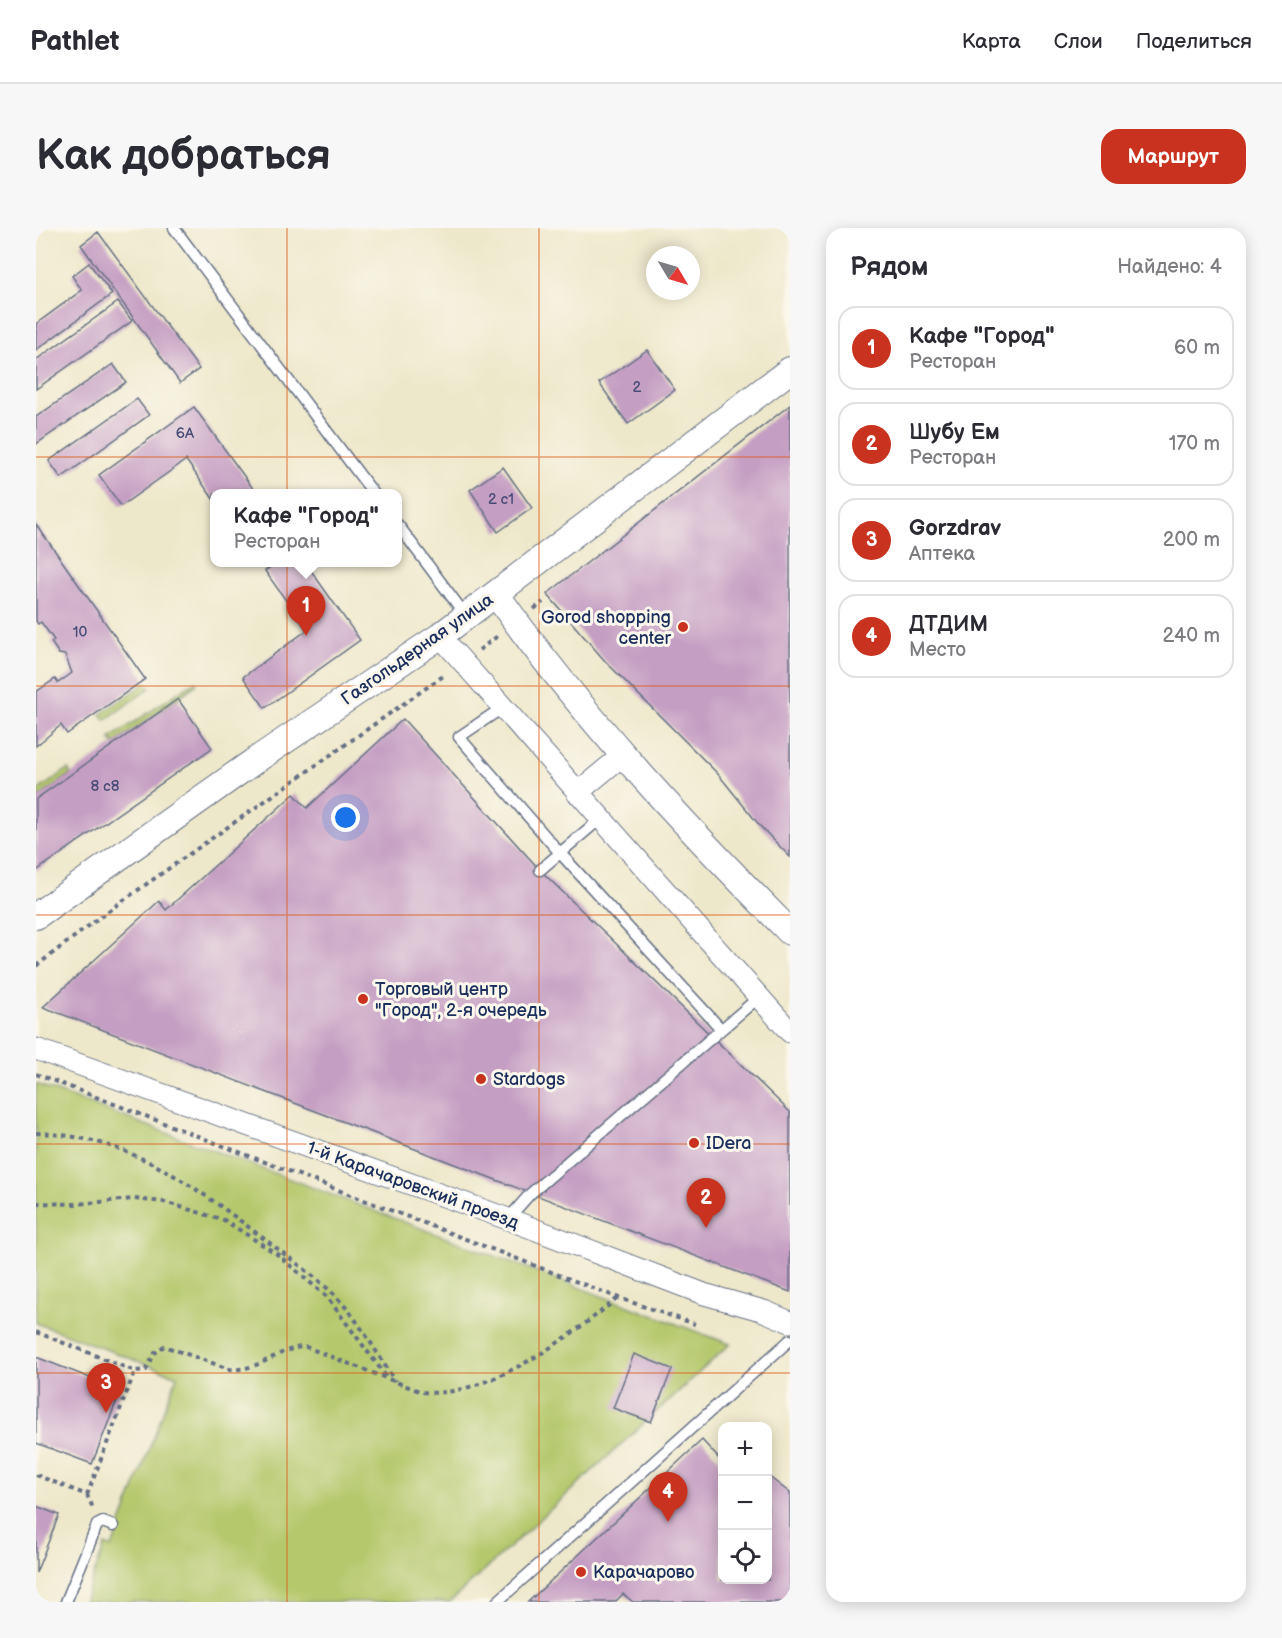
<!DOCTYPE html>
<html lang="ru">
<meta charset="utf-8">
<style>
:root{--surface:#fff;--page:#f7f7f7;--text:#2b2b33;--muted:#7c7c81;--line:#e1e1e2;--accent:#c8321e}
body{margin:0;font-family:"Balsamiq Sans",sans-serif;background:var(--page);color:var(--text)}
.controls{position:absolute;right:18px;bottom:18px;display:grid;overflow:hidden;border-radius:12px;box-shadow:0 3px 15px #0003}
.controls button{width:54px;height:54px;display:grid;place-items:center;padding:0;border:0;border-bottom:2px solid var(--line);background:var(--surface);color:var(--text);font:30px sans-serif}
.compass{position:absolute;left:610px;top:18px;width:54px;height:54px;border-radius:50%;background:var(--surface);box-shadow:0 3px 15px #0003;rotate:128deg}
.you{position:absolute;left:310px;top:590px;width:21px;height:21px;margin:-15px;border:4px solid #fff;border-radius:50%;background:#1a73e8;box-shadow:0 0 0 9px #1a73e833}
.badge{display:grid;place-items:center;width:39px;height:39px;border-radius:50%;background:var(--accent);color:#fff;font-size:20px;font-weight:700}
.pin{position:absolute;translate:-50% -50px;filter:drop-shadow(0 2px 3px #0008)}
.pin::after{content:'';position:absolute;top:32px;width:21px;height:18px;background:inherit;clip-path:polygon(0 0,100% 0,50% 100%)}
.popup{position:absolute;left:174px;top:261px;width:192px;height:78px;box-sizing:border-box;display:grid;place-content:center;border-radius:12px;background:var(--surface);filter:drop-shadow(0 2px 4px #0005);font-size:20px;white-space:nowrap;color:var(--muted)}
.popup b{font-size:22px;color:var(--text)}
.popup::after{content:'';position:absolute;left:50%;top:100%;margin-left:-12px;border:12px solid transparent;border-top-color:var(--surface)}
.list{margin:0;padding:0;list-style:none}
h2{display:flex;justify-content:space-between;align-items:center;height:78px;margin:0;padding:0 24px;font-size:26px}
h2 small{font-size:20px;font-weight:400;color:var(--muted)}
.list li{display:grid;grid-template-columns:39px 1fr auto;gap:18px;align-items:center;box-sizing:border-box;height:84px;margin:0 12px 12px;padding:0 12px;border:2px solid var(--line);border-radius:18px}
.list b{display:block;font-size:22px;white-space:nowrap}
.list p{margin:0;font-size:20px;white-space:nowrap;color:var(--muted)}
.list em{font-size:20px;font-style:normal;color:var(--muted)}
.icon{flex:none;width:33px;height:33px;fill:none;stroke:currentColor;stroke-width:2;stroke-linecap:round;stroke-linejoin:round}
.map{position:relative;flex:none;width:754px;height:1374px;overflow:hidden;border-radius:18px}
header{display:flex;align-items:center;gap:36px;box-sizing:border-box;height:84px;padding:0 30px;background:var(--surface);border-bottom:2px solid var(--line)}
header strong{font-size:28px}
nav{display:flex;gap:33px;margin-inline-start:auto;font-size:21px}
.intro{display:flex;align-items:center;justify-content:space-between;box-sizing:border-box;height:144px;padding:0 36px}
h1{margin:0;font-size:42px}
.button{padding:15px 27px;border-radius:18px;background:var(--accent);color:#fff;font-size:21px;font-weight:700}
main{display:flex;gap:36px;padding:0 36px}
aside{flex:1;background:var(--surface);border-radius:18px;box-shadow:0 3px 15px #0003}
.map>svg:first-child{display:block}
</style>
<header>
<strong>Pathlet</strong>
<nav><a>Карта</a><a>Слои</a><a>Поделиться</a></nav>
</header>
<div class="intro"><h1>Как добраться</h1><a class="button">Маршрут</a></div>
<main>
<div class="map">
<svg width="754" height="1374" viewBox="0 0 754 1374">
<rect width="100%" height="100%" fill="#fbf7ec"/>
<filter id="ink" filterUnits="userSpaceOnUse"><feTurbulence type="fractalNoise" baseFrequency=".0167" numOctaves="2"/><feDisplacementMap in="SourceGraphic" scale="12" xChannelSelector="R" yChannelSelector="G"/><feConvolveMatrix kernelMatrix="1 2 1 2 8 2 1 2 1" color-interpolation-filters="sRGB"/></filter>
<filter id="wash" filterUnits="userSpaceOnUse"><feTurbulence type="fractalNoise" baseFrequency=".008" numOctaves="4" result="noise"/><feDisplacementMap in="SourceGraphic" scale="24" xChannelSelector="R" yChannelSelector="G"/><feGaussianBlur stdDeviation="1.35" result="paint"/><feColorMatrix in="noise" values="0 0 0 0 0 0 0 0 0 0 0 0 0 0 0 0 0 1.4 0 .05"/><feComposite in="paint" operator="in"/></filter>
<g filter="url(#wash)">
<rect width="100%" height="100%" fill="#eee8cb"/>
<path fill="#b5c86c" stroke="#687c65" stroke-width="1.5" d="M159,453l2,3 -83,60 -4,-5z
M110,455l4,5 -45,32 -4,-6z
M32,541l3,5 -35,25v-7z
M0,856l694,260 -280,258h-366l21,-57 7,3 2,-6 63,-166 -141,-53z"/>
<g id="blocks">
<path fill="#c59ec3" d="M62,4l101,137 -19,14 -99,-138z
M53,35l23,31 -76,56v-26l46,-34 -10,-14z
M82,74l14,19 -96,68v-29z
M611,122l28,40 -47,34 -29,-41z
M77,136l13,18 -90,62v-27z
M101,171l12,16 -88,63 -12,-17z
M754,177v452l-30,-31 -42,-52 -113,-113 -58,-67z
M158,179l63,87h-43v6l-28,-40 -65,46 -22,-31z
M467,239l29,41 -34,24 -28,-42z
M0,296l109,155 -78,55 -6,-9 -25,21v-54l19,-13 3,4 14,-10 -7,-18 -6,-1 -8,-12 3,-2 -13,-18 -3,2 -2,-3z
M241,334h28l55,78 -95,68 -22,-31 64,-47 -42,-59z
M142,471l34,49 -176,123v-72z
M367,491l137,151 250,242v180l-747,-285 116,-106 7,9 128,-116 13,14z
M598,1126l38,15 -21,53 -38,-14z
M0,1129l85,33 -29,74 -56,-21z
M666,1212l20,22v118h46v-104l22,17v109h-157l-10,-8 -8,8h-87z
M0,1278l23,9 -23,58z"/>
</g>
</g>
<g filter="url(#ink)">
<use href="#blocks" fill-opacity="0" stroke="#657084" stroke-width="1.5"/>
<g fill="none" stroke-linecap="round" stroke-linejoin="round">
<g stroke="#657084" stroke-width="13">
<path id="service" d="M138,0l200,266
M362,297l68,91
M466,480l-43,29 101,116 161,176
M504,642l60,-51
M472,991l22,-25 229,-197
M30,1374l31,-77 6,-3 10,4
M461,1374l293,-262"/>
</g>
<g stroke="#657084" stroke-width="23">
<path id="minor" d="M404,408l350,396
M541,565l46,-38
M0,821l472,170 196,75 60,17 26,11"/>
</g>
<g stroke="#657084" stroke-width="28">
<path id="tertiary" d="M460,366c86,122 189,232 294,338
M0,688l217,-154 187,-126 350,-266"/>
</g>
<path stroke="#657084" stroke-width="4" stroke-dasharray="4.5 4.5" stroke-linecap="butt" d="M498,381l9,-7
M443,422l20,-15
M0,738l75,-57 335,-235
M0,846l583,224 76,26
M0,905c96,3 161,55 235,111 25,19 56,40 76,65 18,22 32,48 48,72
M0,975l40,1 58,-5 30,3 60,18 53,34 50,43 61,82
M0,1104l99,39 11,-1 9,-17 9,-7 65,23c32,3 49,-22 77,-22l116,45c63,8 149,-56 196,-94
M0,1247l51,20 7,15
M51,1267l48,-124"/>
<use href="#service" stroke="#fff" stroke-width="10"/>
<use href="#minor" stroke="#fff" stroke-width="21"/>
<use href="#tertiary" stroke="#fff" stroke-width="26"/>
</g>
</g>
<path fill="none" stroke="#de5710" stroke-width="1.5" stroke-opacity="0.55" d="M251,0v1374M503,0v1374M0,229h754M0,458h754M0,687h754M0,916h754M0,1145h754"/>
<g fill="#c8321e" stroke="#fbf7ec" stroke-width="2">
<circle cx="647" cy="399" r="6"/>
<circle cx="327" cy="771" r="6"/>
<circle cx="445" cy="851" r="6"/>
<circle cx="658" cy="915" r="6"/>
<circle cx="545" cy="1344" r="6"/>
</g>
<g text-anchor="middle" stroke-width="6" stroke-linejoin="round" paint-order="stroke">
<g font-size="15" fill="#464b77">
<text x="601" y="164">2</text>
<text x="149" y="210">6А</text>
<text x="465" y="276">2 с1</text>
<text x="44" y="409">10</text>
<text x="69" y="563">8 с8</text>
</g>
<g font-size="18" fill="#1b2f5e" stroke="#fbf7ec" text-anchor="start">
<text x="635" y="395" text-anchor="end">Gorod shopping<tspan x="635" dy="21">center</tspan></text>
<text x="339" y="767">Торговый центр<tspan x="339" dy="21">"Город", 2-я очередь</tspan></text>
<text x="457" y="857">Stardogs</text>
<text x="670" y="921">IDera</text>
<text x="557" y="1350">Карачарово</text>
</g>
<g font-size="18" fill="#1b2f5e" stroke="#fbf7ec">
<text transform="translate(381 421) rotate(-35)" y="6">Газгольдерная улица</text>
<text transform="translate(377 957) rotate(20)" y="6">1-й Карачаровский проезд</text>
</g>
</g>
</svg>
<div class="controls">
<button>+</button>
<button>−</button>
<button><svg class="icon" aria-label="locate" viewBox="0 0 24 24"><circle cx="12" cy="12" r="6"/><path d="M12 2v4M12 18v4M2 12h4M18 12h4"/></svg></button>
</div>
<svg class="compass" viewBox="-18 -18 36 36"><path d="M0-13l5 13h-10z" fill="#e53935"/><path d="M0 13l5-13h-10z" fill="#7c7c81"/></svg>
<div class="you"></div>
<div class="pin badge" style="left:270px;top:408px">1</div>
<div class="popup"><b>Кафе &quot;Город&quot;</b>Ресторан</div>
<div class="pin badge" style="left:670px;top:1000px">2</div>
<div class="pin badge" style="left:70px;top:1185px">3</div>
<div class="pin badge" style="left:632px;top:1294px">4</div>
</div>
<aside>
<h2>Рядом<small>Найдено: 4</small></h2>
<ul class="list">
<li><span class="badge">1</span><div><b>Кафе &quot;Город&quot;</b><p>Ресторан</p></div><em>60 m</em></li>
<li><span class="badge">2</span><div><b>Шубу Ем</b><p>Ресторан</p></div><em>170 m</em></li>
<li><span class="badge">3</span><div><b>Gorzdrav</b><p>Аптека</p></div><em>200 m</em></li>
<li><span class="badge">4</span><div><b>ДТДИМ</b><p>Место</p></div><em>240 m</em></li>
</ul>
</aside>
</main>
